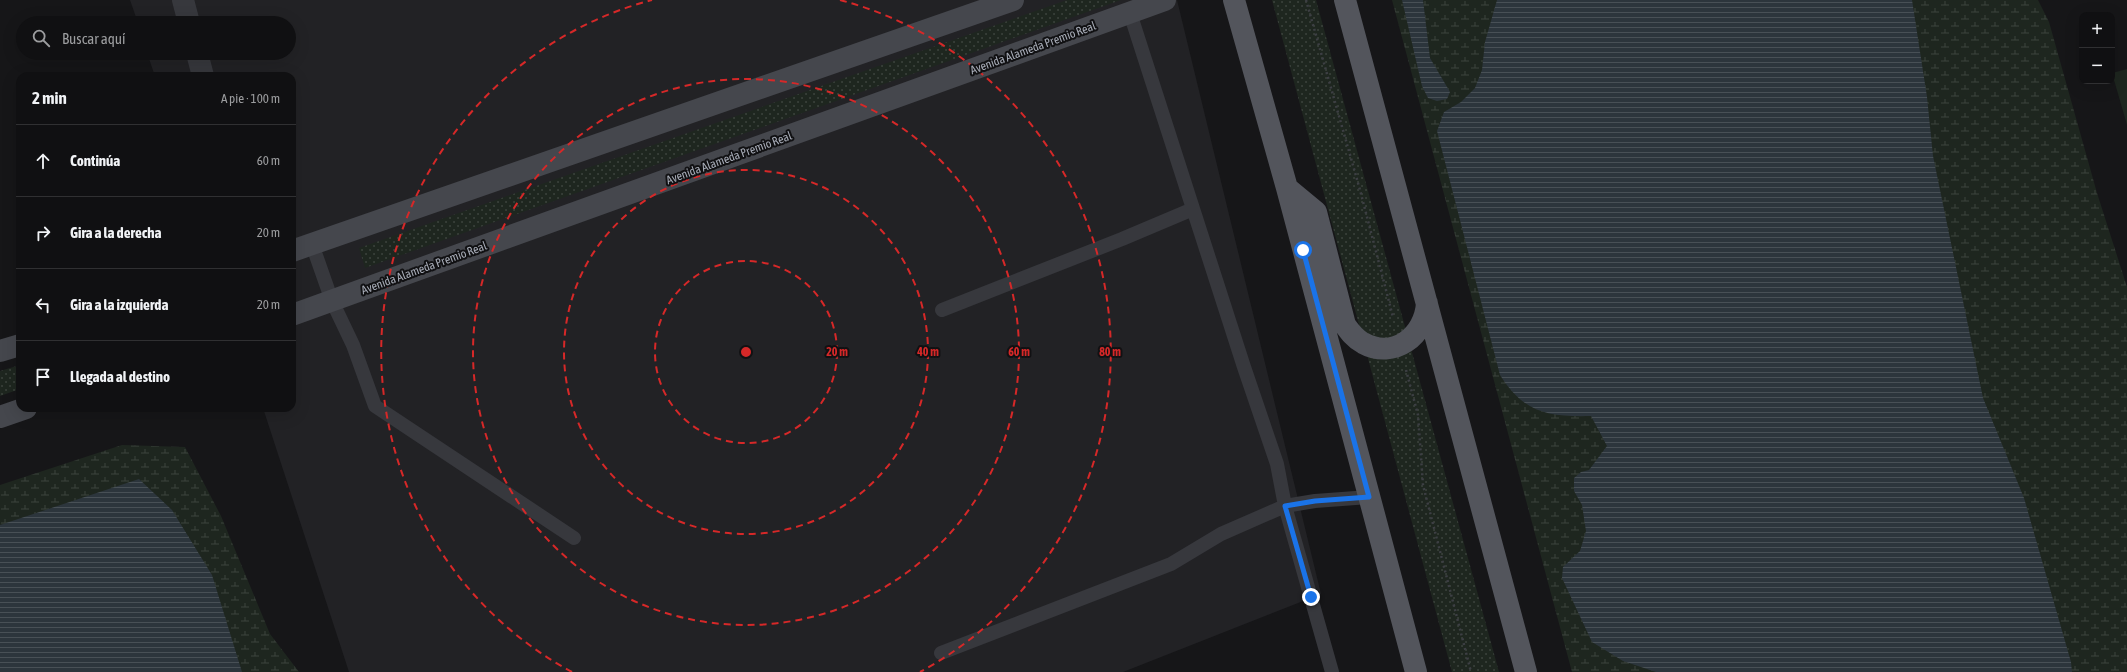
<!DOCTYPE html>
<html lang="es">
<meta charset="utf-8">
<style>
:root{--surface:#101012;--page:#1e1e20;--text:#f1f3f6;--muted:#9c9d9f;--line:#303032}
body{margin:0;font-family:"Asap Condensed",sans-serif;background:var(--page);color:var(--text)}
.controls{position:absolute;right:12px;top:12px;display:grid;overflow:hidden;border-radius:8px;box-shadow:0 4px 16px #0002}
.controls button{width:36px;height:36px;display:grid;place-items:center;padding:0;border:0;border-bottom:1px solid var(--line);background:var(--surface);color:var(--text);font:20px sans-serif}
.stop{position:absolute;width:12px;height:12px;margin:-9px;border:3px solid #1a73e8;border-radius:50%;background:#fff}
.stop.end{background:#1a73e8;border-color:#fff;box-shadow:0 1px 4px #0008}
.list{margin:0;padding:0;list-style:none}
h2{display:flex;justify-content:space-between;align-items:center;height:52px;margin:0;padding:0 16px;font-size:17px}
h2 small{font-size:13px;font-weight:400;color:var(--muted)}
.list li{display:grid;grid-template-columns:26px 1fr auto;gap:12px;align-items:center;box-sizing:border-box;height:72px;padding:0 16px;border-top:1px solid var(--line)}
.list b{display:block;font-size:15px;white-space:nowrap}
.list em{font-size:13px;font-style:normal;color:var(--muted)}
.icon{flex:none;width:22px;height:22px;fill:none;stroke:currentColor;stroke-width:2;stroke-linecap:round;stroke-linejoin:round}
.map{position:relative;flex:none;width:2127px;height:672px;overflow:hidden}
.search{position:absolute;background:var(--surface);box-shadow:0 4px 16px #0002;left:16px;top:16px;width:280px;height:44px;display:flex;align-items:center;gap:10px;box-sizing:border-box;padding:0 14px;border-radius:22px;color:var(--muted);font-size:15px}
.panel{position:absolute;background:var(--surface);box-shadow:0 4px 16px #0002;left:16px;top:72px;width:280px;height:340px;border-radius:12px}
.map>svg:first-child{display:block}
</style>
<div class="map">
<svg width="2127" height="672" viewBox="0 0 2127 672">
<defs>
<pattern id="grass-dots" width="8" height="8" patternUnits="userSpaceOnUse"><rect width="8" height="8" fill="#1e261f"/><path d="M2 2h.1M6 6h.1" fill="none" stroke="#3c433d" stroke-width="1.8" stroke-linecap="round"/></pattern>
<pattern id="wetland-marsh" width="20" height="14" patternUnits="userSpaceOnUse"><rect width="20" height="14" fill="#1e261f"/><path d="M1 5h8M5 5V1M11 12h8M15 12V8" fill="none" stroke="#3c433d"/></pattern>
<pattern id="water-rules" width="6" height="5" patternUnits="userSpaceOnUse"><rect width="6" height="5" fill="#2c353c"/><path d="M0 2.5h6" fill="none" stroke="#485056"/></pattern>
</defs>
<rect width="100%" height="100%" fill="#161618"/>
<path fill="#222225" d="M130,0h1047l144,594 -198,78h-774l-86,-264h29v-332h-137l-8,-23h142v-30h-151z"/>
<path fill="url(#grass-dots)" d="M1067,0h54l-756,268 -6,-20z
M1272,0h44l183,672h-47z
M20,365v24l-20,7v-25z"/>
<path fill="url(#wetland-marsh)" d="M1392,0h646l11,22 48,171 30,94v385h-555z
M122,445l63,2 36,69 49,118 29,38h-299v-187z"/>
<path fill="#1e261f" d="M2127,69v56l-15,-52z"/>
<path fill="url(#water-rules)" d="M1402,0h21l7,58 20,34 -3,7 -10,2 -9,-3 -6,-12z
M1497,0h415l15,97 6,59 50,242 41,100 47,164 1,10h-416l-33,-11 -31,-19 -30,-64 1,-11 17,-16 6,-20 -4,-26 -8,-14v-13l7,-6 8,-2 18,-24 -16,-30c-43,1 -67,-3 -91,-41l-63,-244 7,-19 17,-10 14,-14 7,-18 3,-28z
M139,479l33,31 40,65 30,97h-242v-147z"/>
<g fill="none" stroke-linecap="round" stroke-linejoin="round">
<path stroke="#3d3f44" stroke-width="2.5" stroke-dasharray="2 3" stroke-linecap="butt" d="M1306,0l54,190 33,127
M1406,370l12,45 5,70 48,187"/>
<path stroke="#37383d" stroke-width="14" d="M1130,13l114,354 33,97 8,42 30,-5 54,-4
M312,244l20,57 21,44 22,61 199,132
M942,310l180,-71 71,-30
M941,653l230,-89 50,-30 64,-28 47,166"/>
<path stroke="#37383d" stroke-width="22" d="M183,0l6,23
M197,53l6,23"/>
<path stroke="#45474d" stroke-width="22" d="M292,251l721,-251
M292,315l873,-315
M0,351l20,-6
M0,417l26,-9"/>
<path stroke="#53555c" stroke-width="22" d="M1234,0l53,188 129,484
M1345,0l181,672
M1287,188l29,24 29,113c5,7 10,14 18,18 31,17 62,-7 64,-40"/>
</g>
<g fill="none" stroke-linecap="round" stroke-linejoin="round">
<path stroke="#1a73e8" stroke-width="5" d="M1303,250l66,247 -54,4 -30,5 26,91"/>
</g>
<g fill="none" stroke="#d62828" stroke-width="2" stroke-dasharray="7 5">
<circle cx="746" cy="352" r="91"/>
<circle cx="746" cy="352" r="182"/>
<circle cx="746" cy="352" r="273"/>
<path d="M572 672A364 364 0 0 1 652 0M840 0A364 364 0 0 1 920 672"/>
</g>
<g text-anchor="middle" stroke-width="4" stroke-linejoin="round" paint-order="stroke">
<g font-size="12" fill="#a8adb8" stroke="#111113">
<text transform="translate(1033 48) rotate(-20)" y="4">Avenida Alameda Premio Real</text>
<text transform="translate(729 158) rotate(-20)" y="4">Avenida Alameda Premio Real</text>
<text transform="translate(424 268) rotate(-20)" y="4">Avenida Alameda Premio Real</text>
</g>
</g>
<circle cx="746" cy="352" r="6" fill="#d62828" stroke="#111113" stroke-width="2"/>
<g font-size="12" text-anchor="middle" font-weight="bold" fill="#d62828" stroke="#111113" stroke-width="4" stroke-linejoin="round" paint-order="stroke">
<text x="837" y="356">20 m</text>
<text x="928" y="356">40 m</text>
<text x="1019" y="356">60 m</text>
<text x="1110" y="356">80 m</text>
</g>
</svg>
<div class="controls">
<button>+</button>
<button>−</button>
</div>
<div class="stop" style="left:1303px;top:250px"></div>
<div class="stop end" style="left:1311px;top:597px"></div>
<div class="search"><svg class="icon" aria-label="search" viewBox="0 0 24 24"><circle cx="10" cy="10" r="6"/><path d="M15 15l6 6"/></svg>Buscar aquí</div>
<section class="panel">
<h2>2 min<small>A pie · 100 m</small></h2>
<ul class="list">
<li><svg class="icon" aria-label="ahead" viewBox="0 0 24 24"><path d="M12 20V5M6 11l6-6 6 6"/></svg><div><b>Continúa</b></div><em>60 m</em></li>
<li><svg class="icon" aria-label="right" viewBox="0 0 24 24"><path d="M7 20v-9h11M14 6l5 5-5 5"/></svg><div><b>Gira a la derecha</b></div><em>20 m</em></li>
<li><svg class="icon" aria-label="left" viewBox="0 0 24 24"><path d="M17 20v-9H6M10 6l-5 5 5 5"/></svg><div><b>Gira a la izquierda</b></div><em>20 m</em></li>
<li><svg class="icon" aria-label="arrive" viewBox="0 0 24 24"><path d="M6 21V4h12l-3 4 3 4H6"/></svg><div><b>Llegada al destino</b></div></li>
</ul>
</section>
</div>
